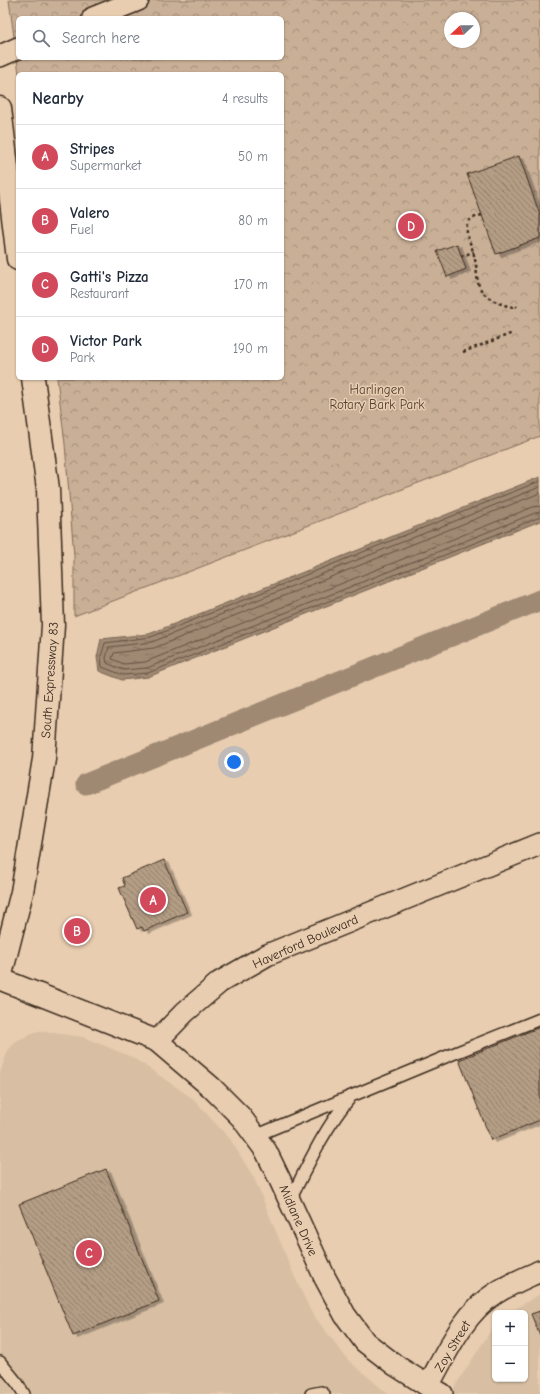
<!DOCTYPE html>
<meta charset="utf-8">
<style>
:root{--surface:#fff;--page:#f6f6f7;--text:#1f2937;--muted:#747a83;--line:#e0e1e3;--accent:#d1495b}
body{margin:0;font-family:"Comic Neue",sans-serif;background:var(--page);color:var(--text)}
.controls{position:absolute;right:12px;bottom:12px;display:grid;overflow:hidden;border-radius:6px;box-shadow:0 1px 3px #0004}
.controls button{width:36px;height:36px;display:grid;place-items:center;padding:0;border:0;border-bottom:1px solid var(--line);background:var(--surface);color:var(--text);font:20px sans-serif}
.compass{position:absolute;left:444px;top:12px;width:36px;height:36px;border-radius:50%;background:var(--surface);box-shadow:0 1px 3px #0004;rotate:248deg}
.you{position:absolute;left:234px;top:762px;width:14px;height:14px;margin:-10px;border:3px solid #fff;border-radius:50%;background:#1a73e8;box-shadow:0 0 0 6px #1a73e833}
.badge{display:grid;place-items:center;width:26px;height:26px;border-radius:50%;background:var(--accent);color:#fff;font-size:13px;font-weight:700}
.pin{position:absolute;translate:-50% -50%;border:2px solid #fff;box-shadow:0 1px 4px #0006}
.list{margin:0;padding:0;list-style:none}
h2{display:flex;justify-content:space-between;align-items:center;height:52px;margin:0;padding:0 16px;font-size:17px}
h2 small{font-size:13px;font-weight:400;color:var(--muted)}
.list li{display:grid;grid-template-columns:26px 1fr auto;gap:12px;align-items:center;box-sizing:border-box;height:64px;padding:0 16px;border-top:1px solid var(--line)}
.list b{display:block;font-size:15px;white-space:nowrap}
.list p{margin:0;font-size:13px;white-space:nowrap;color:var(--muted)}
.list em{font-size:13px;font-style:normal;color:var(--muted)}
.icon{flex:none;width:22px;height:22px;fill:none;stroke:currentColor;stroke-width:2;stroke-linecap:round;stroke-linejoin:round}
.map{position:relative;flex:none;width:540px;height:1394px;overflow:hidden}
.search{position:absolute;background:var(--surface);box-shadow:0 1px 3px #0004;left:16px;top:16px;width:268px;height:44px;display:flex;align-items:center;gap:10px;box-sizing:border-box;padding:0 14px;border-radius:6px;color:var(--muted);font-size:15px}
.panel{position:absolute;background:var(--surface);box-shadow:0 1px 3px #0004;left:16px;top:72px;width:268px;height:308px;border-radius:6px}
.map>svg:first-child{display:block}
</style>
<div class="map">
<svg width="540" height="1394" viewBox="0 0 540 1394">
<defs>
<pattern id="park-crowns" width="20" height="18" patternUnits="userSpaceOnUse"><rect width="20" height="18" fill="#c9af96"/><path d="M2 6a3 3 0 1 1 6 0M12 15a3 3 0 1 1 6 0" fill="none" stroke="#a48f7a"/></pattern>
<pattern id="water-ripples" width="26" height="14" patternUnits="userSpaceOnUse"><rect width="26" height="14" fill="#9f8973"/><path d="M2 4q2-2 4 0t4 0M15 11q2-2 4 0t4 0" fill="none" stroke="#83705e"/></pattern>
<pattern id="building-back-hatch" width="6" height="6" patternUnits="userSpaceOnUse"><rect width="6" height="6" fill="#b49d85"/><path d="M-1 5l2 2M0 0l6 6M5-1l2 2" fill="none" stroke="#94806c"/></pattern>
<filter id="shadow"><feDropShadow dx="4.5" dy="2.5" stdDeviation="0" flood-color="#0004"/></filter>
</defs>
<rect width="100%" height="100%" fill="#e8cdb0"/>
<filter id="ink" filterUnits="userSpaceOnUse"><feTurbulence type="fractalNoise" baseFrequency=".025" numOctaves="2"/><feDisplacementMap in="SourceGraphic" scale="8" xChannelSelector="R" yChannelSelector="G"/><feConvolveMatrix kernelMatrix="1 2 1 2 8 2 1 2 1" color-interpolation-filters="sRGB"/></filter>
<g filter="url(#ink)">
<path fill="#d8bfa3" d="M39,1031l44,6 51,21 58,40 38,41 24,39 39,95 18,39 37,48 40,34h-388v-321l8,-23 10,-10z
M540,1294v100h-90l45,-70v55h30v-66h-17z"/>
<path fill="url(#park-crowns)" stroke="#826c5a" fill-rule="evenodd" d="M9,0h531v436l-466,180v-60l-9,-112 -8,-66h225v-304h-263zM18,18h264v40h-264zM450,18h24v24h-24z"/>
<path fill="url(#water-ripples)" stroke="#776351" d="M540,477v44l-392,156 -26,3 -23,-9 -2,-14 4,-18 48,-5z"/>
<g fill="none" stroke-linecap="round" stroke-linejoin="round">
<path stroke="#635040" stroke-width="1" d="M540,481l-389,156 -46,6 -4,14 1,10 21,8 25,-2 392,-156
M540,487l-388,155 -43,5 -3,11 1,5 16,7 24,-2 388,-155 5,-1
M540,493l-386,155 -40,5 -2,6 12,5 21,-2 388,-155 7,-1"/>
<path stroke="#9f8973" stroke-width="21" d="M86,784l454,-184"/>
</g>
<path fill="url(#building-back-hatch)" stroke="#3b2a1e" filter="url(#shadow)" d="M519,156l21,59v23l-44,16 -29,-80z
M457,244l9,25 -19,8 -10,-26z
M164,860l23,52 -43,19 -2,-4 -5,2 -18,-41 6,-2 -3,-8z
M540,1027v93l-49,20 -32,-80z
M106,1169l53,132 -86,35 -54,-132z
M540,1311v25l-9,-22z"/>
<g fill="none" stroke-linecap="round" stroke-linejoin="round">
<g stroke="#3b2a1e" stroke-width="14">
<path id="lane" d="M255,1136l200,-83 85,-34
M290,1200c18,-35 34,-71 59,-101
M0,1362l18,22 6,10
M311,1394l10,-2 3,2"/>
</g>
<g stroke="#3b2a1e" stroke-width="24">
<path id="street" d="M93,18l45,-18
M0,56l18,-8
M0,979l157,62 54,46 30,30 25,34 14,29 45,98 20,37 20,27 30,23 33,21 14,8
M157,1041l28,-29 35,-30 47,-27 273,-111
M428,1386c18,-32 35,-73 68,-93 14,-9 29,-15 44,-22"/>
</g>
<g stroke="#3b2a1e" stroke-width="25">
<path id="secondary" d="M0,108l18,151
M0,978l22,-86 22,-133 9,-134 -5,-136 -15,-111"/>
</g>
<path stroke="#3b2a1e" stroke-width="2.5" stroke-dasharray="3 3" stroke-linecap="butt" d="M482,215c-6,2 -13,3 -15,10 -2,9 5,21 7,30 6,23 -3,36 25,48 6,2 11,5 17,3l1,1
M461,256l13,-4
M463,352l50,-19"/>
<use href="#lane" stroke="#e8cdb0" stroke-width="11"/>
<use href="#street" stroke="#e8cdb0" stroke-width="21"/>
<use href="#secondary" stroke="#e8cdb0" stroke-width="22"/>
</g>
</g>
<g text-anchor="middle" stroke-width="3" stroke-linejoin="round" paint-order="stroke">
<g font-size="13" fill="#503e30" stroke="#e8cdb0">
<text x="377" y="394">Harlingen<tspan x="377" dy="15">Rotary Bark Park</tspan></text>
</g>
<g font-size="13" fill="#3b2a1e" stroke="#e8cdb0">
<text transform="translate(49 680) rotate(-86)" y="5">South Expressway 83</text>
<text transform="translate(305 941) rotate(-24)" y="5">Haverford Boulevard</text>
<text transform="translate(299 1220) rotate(66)" y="5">Midlane Drive</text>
<text transform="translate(452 1346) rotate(-59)" y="5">Zoy Street</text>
</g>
</g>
</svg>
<div class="controls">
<button>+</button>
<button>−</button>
</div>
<svg class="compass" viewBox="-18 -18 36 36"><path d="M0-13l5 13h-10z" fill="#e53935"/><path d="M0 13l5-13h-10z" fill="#747a83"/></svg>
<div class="you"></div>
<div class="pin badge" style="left:153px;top:900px">A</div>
<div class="pin badge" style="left:77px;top:931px">B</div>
<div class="pin badge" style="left:89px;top:1253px">C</div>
<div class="pin badge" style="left:411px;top:226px">D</div>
<div class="search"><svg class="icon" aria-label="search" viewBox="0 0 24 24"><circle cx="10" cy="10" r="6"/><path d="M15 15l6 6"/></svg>Search here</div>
<section class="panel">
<h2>Nearby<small>4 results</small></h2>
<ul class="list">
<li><span class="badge">A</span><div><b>Stripes</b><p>Supermarket</p></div><em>50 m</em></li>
<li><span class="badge">B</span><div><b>Valero</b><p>Fuel</p></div><em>80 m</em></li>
<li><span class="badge">C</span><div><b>Gatti's Pizza</b><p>Restaurant</p></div><em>170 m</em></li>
<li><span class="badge">D</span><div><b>Victor Park</b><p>Park</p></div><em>190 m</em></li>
</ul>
</section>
</div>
